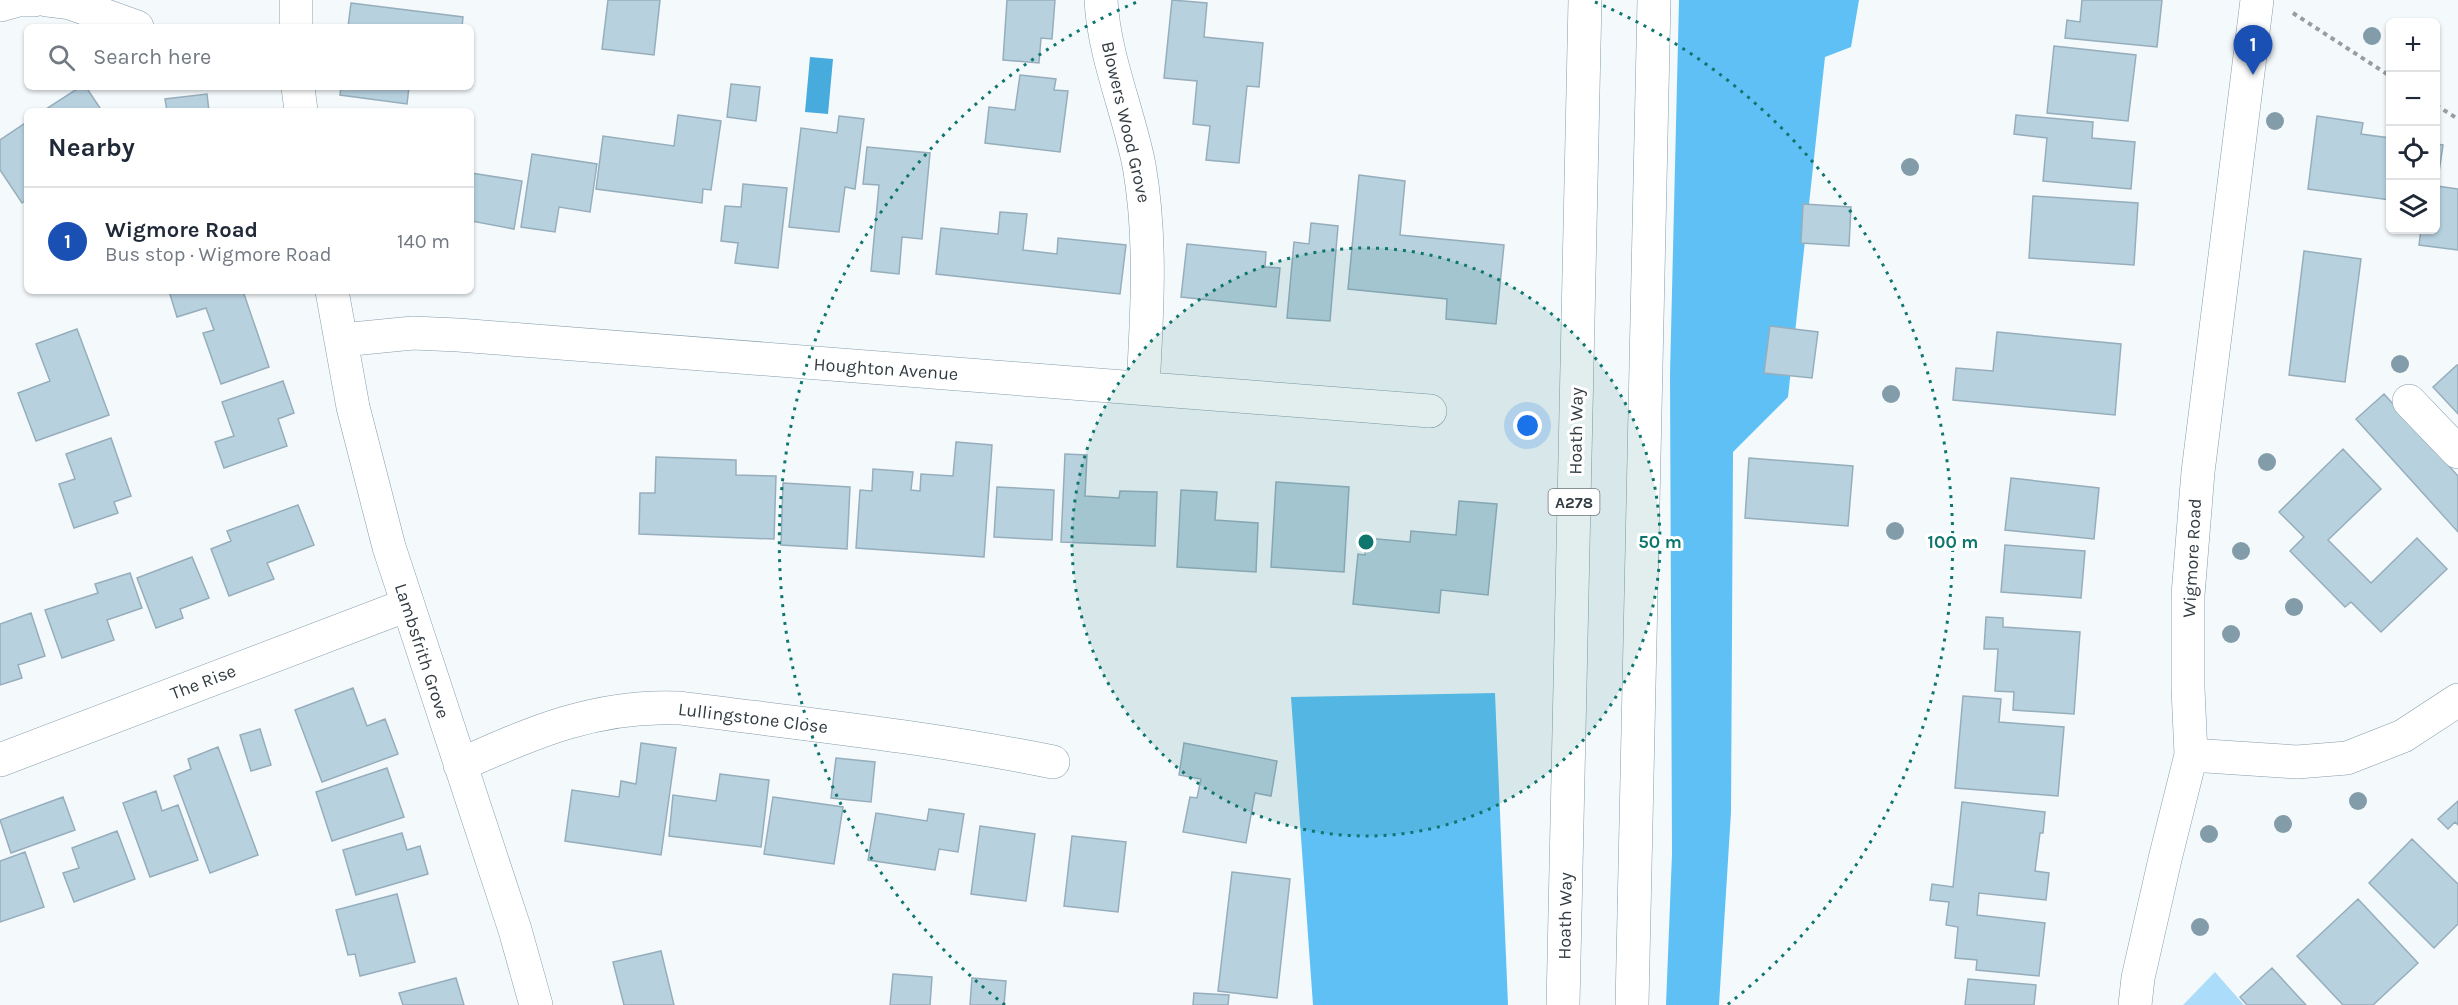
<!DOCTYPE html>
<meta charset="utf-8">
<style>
:root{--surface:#fff;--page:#f2f2f3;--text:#1f2937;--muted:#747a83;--line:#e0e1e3;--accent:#b45309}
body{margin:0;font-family:Karla,sans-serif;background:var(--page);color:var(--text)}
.controls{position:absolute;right:18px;top:18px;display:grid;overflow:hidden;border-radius:9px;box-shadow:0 2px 4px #0004}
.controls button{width:54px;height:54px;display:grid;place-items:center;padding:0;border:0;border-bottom:2px solid var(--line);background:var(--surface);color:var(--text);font:30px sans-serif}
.you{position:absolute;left:1528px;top:426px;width:21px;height:21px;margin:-15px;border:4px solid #fff;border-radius:50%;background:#1a73e8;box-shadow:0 0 0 9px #1a73e833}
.badge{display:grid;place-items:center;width:39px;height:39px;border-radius:50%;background:var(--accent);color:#fff;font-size:20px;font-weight:700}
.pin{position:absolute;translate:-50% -50px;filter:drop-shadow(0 2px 3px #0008)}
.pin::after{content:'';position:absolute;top:32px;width:21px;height:18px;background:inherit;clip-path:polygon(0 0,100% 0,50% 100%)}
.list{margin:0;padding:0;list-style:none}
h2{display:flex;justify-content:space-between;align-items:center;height:78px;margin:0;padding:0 24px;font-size:26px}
h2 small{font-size:20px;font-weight:400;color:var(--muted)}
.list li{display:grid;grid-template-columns:39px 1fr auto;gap:18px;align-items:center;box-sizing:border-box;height:108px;padding:0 24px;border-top:2px solid var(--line)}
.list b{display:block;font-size:22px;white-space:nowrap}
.list p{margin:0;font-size:20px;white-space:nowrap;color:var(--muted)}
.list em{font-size:20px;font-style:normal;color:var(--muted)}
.icon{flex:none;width:33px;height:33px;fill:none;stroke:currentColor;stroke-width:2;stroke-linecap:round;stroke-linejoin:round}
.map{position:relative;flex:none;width:2458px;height:1005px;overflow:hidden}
.search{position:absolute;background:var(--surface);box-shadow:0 2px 4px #0004;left:24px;top:24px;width:450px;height:66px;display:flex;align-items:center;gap:15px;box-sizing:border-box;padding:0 21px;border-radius:9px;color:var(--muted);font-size:22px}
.panel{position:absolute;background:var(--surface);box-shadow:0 2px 4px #0004;left:24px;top:108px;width:450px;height:186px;border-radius:9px}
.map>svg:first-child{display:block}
</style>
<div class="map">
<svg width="2458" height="1005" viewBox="0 0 2458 1005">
<rect width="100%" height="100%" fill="#f4f9fc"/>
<path fill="#abddfa" d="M2215,972l29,33h-61z"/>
<path fill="#5ec0f4" d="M1679,0h180l-8,47 -26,10 -37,340 -55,55 -2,360 -12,193h-53l6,-151 -2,-479z
M1495,693l13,312h-195l-22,-308z"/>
<path fill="#47abdd" d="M810,57l23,2 -5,55 -23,-2z"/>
<path fill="#b8d1df" stroke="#96aebc" stroke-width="1.5" d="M608,0h52l-6,55 -52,-6z
M1007,0h48l-3,39 -11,-1 -2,25 -36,-3z
M1172,0l35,3 -3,34 59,6 -4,44 -12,-1 -8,77 -33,-3 4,-34 -17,-2 4,-43 -33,-3z
M2082,0h80l-5,47 -92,-9 2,-18 13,2z
M351,3l112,14 -1,10h-114z
M2054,46l82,9 -8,66 -81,-8z
M1020,75l36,4 -2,11 14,1 -8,61 -75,-9 4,-36 26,3z
M731,84l29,3 -4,34 -29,-4z
M80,87h6l16,24h-59z
M341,87h68l-2,17 -67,-9z
M207,94l2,17h-42l-2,-12z
M678,115l43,6 -10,69 -8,-1 -1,14 -106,-14 7,-53 71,10z
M2016,115l77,7 -1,16 43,4 -4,47 -88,-8 4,-43 -33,-4z
M839,116l25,3 -9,70 -10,-2 -6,45 -50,-5 12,-99 36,5z
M2317,116l46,7 -2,11 29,4v62l-82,-11z
M27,122v77l-5,4 -22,-33v-30z
M2436,144l7,1 -6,41 21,3v61l-39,-5 2,-15h15z
M867,147l63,6 -8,86 -20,-2 -3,37 -28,-3 8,-86 -16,-1z
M532,154l65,10 -7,48 -31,-5 -4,25 -34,-5z
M471,173l51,8 -8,48 -43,-8z
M1359,175l46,6 -5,54 104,10 -8,79 -50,-5 1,-20 -99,-10z
M743,184l44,4 -9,80 -43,-5 3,-20 -17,-2 4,-35 16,1z
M2033,196l105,7 -4,62 -105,-7z
M1803,204l48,3 -2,39 -48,-3z
M1000,212l27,2 -4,36 34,4 1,-16 68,7 -6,49 -184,-20 5,-46 57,6z
M1311,223l27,3 -8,95 -43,-3 7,-76 15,2z
M1187,244l79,8 -1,15 15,1 -4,39 -95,-10z
M2304,251l57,8 -16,123 -56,-7z
M169,291h74l26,76 -48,17 -18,-51 11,-3 -8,-22 -29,9z
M1770,326l48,6 -6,46 -48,-5z
M77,329l32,86 -73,26 -18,-48 32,-12 -14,-37z
M1997,332l124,12 -6,71 -162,-15 3,-32 37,3z
M2457,365h1v49l-25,-27z
M283,381l11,32 -16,6 9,27 -63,22 -9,-26 19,-6 -12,-34z
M2384,394l74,82v56l-102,-113z
M111,438l20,58 -17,6 4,11 -44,15 -15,-44 16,-5 -9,-25z
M956,442l36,3 -8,112 -128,-9 4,-58 12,1 1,-22 40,3 -2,18 9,1 1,-17 32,2z
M2343,449l38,40 -53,51 43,43 46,-45 30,31 -66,63 -30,-30 -6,5 -55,-56 14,-14 -25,-25z
M1065,454l22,1 -2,41 34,2 1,-7 37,1 -2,54 -94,-4z
M656,457l80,3v15l40,1 -2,63 -135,-5 1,-41h15z
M1749,458l104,8 -5,60 -103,-8z
M2011,478l88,10 -5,51 -89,-9z
M1276,482l73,5 -5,85 -73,-5z
M783,483l67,4 -3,62 -66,-4z
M997,487l57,3 -2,50 -58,-3z
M1181,490l36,2 -2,28 43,3 -2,49 -79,-5z
M1459,501l38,3 -9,91 -47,-5 -2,23 -86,-9 5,-50 7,1 2,-17 43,4 1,-11 45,4z
M298,505l16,40 -47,18 7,16 -45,17 -18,-47 20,-8 -4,-10z
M2005,545l80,6 -4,47 -80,-6z
M192,557l17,41 -29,11 3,9 -27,10 -19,-50z
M130,573l12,35 -35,12 7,20 -52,18 -17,-48 53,-17 -3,-9z
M31,613l14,43 -27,9 4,13 -22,7v-61z
M1986,617l17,1v9l77,5 -6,82 -61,-4 1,-18 -19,-1 3,-42h-14z
M353,688l14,38 18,-7 13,35 -76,28 -27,-72z
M1963,696l38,3 -2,23 65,5 -6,69 -103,-8z
M260,729l11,36 -20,6 -11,-36z
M641,743l35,5 -15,107 -96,-14 7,-51 47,7 2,-16 15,3z
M1184,743l93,18 -6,35 -16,-3 -9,50 -63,-11 7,-35 7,1 4,-19 -22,-4z
M218,747l40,108 -48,18 -36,-97 17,-7 -3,-10z
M836,758l39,4 -4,40 -40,-4z
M387,768l17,49 -72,24 -16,-49z
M720,774l49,6 -8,67 -92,-11 4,-41 43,6z
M156,791l6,20 16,-6 20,55 -48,17 -27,-74z
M63,797l12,33 -64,23 -11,-33z
M773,797l70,10 -9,57 -70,-10z
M2458,801v24l-3,-3 -7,7 -10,-10z
M1962,802l83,10 -2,21h-3l-5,38 14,2 -3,27 -67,-7 -2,22 68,8 -6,53 -63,-6 1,-10 -22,-2 3,-31 -12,-2 3,-23 -19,-2 2,-16 21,3z
M929,809l35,5 -6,38 -19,-3 -4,21 -67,-10 8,-47 51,8z
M980,826l55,8 -9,67 -55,-7z
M117,831l18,48 -61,23 -11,-29 16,-5 -7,-20z
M402,833l5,17 13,-4 8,28 -72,21 -13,-45z
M1072,836l54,6 -8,70 -54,-6z
M2412,839l46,45v40l-24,24 -65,-65z
M25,852l19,55 -44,15v-61z
M1232,872l58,7 -13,119 -59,-7z
M397,894l18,68 -55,14 -5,-22 -7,1 -12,-45z
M2358,899l60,64 -45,42h-30l-46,-49z
M661,951l13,54h-50l-11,-43z
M2272,968l34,37h-59l-7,-8z
M893,974l39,3 -2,28h-40z
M456,978l8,27h-61l-4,-12z
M972,978l34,3 -2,24h-34z
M1968,979l68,6 -2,20h-69z
M1194,993l35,2 -1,10h-35z"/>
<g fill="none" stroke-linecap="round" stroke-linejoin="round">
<g stroke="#859caa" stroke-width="34">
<path id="minor" d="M46,0l24,3 67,24
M296,0v27
M1101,0c3,56 27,110 38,165 13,74 8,148 4,223
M0,5l18,-5h16
M298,87l3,24
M332,291l21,116 36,140 126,383 21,75
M342,340l71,-7 45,2 972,76
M2409,401l49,51
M2191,755l106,7 50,-4 56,-22 55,-36
M0,760l407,-155
M460,765c73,-33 138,-61 220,-57 124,16 250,29 373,54
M2135,1005l3,-27 27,-119 26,-104 -3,-67v-93l10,-123 59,-472"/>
</g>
<g stroke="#859caa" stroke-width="34">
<path id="major" d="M1563,1005l22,-1005
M1632,1005l22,-1005"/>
</g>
<path stroke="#979ea2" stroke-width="4" stroke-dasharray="4.5 4.5" stroke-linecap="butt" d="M2293,13l97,63
M2436,105l22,14"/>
<use href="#minor" stroke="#fff" stroke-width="33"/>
<use href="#major" stroke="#fff" stroke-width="33"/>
</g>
<g fill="#839caa">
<circle cx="2372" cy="36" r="9"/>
<circle cx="2275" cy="121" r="9"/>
<circle cx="1910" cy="167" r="9"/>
<circle cx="2400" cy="364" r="9"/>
<circle cx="1891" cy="394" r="9"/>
<circle cx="2267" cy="462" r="9"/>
<circle cx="1895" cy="531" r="9"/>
<circle cx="2241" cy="551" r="9"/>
<circle cx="2294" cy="607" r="9"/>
<circle cx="2231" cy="634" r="9"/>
<circle cx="2358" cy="801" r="9"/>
<circle cx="2283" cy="824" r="9"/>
<circle cx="2209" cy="834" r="9"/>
<circle cx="2200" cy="927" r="9"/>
</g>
<circle cx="1366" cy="542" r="294" fill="#0f766e" fill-opacity=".12"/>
<g fill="none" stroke="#0f766e" stroke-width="3" stroke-dasharray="3 6">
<circle cx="1366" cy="542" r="294"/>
<path d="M1005 1005A587 587 0 0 1 1137 2M1595 2A587 587 0 0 1 1727 1005"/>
</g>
<g text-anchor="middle" stroke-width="6" stroke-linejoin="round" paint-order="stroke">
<rect fill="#fff" stroke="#6f767a" stroke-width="1.5" x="1548.5" y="489" width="51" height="26" rx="4.5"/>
<g font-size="16" font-weight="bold" fill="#313b41">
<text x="1574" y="508">A278</text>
</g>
<g font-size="18" fill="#313b41" stroke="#fff">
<text transform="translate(1126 122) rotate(77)" y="6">Blowers Wood Grove</text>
<text transform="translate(886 369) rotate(4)" y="6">Houghton Avenue</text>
<text transform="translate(1576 431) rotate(-89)" y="6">Hoath Way</text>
<text transform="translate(2192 558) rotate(-87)" y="6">Wigmore Road</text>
<text transform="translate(422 651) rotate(72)" y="6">Lambsfrith Grove</text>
<text transform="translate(203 682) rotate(-21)" y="6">The Rise</text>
<text transform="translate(753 718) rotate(7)" y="6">Lullingstone Close</text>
<text transform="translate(1565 916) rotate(-89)" y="6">Hoath Way</text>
</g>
</g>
<circle cx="1366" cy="542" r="9" fill="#0f766e" stroke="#fff" stroke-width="3"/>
<g font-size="18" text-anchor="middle" font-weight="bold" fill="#0f766e" stroke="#fff" stroke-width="6" stroke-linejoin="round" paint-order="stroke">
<text x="1660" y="548">50 m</text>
<text x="1953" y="548">100 m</text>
</g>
</svg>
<div class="controls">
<button>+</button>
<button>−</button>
<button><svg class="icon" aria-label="locate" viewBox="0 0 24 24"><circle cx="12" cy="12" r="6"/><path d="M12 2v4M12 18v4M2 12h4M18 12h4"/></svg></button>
<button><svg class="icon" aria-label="layers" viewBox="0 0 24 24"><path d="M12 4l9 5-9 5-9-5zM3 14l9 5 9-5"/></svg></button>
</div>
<div class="you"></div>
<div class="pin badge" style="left:2253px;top:75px;background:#1a4fb4">1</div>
<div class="search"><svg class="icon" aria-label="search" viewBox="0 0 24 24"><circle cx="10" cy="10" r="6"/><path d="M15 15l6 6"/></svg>Search here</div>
<section class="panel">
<h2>Nearby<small></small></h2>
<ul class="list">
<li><span class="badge" style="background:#1a4fb4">1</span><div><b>Wigmore Road</b><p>Bus stop · Wigmore Road</p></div><em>140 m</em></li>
</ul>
</section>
</div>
